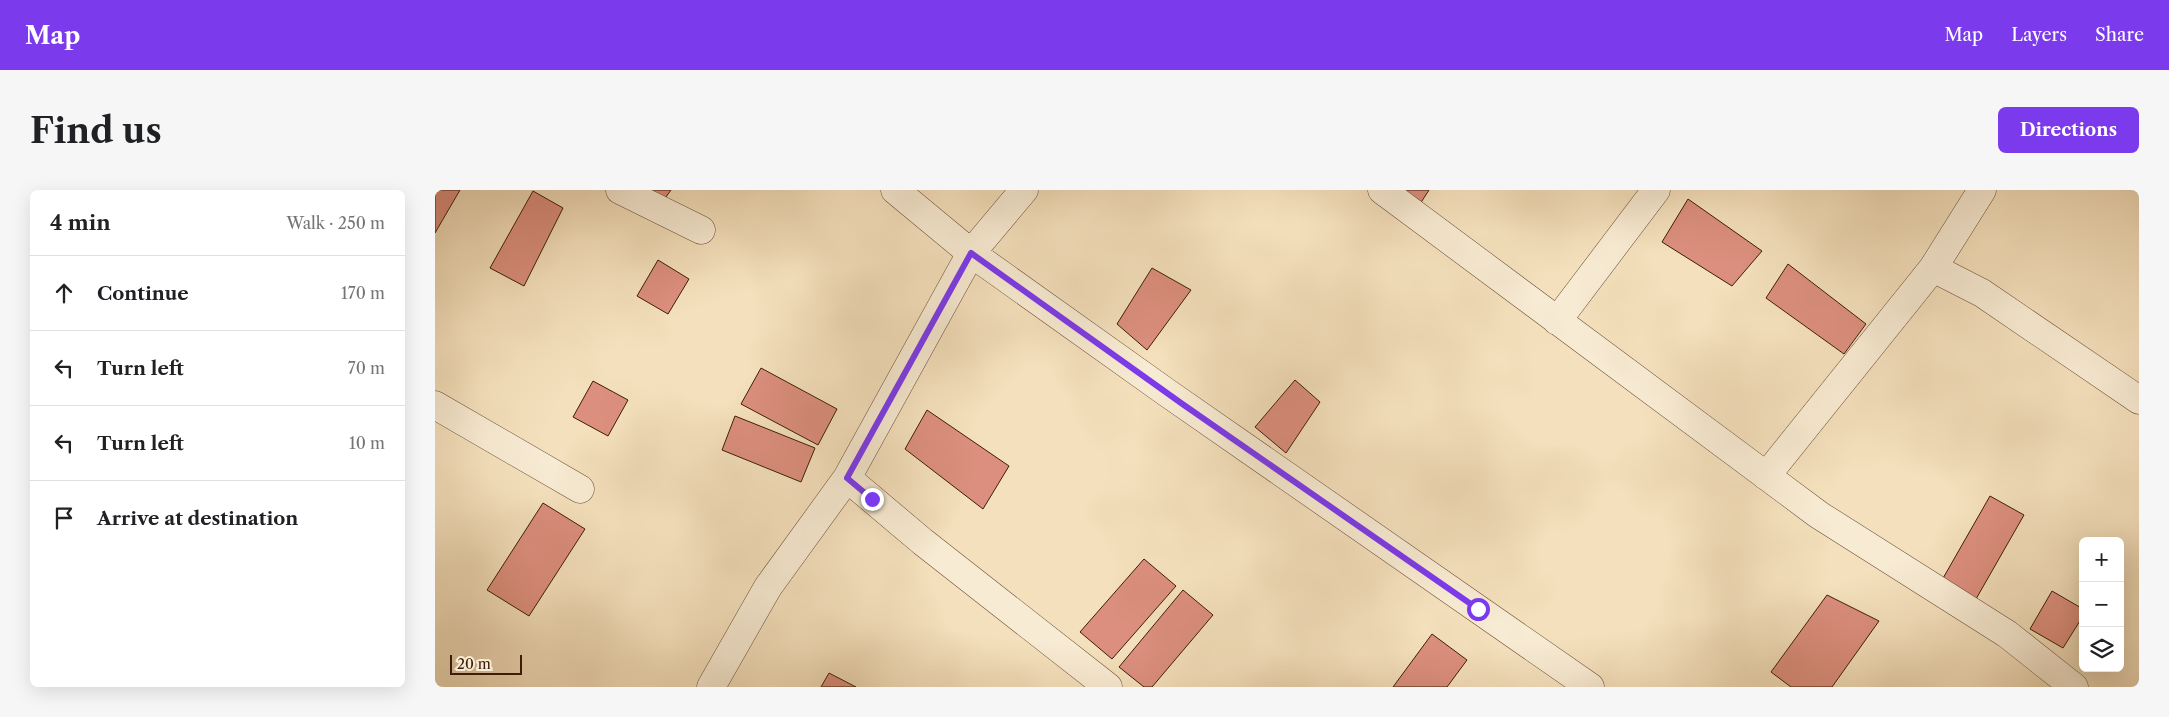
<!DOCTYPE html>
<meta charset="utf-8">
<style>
:root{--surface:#fff;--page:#f6f6f6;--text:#202124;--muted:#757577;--line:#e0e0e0;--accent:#7c3aed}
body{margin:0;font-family:"Libre Caslon Text",serif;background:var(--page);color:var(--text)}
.controls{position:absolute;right:15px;bottom:15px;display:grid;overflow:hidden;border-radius:8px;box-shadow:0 5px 20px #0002}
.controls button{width:45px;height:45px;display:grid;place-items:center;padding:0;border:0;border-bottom:1px solid var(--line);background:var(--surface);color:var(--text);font:25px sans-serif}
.scale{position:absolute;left:15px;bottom:12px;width:72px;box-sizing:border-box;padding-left:5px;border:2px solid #3d1c0a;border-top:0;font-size:14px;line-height:18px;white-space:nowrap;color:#3d1c0a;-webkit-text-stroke:4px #f8ebd3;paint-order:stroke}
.stop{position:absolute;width:15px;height:15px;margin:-11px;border:4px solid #7c3aed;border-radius:50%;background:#fff}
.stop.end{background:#7c3aed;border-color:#fff;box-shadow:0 1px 5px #0008}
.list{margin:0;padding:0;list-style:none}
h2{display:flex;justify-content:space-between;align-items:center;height:65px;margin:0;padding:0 20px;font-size:21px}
h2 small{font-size:16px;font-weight:400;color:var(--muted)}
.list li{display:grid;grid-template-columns:32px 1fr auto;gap:15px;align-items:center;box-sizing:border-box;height:75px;padding:0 20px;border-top:1px solid var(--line)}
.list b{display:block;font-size:19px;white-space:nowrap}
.list em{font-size:16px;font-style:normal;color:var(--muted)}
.icon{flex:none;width:28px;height:28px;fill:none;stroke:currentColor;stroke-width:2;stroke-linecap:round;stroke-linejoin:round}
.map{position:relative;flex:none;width:1704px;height:497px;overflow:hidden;border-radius:8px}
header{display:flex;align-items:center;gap:30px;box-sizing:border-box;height:70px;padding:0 25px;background:var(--accent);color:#fff}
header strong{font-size:24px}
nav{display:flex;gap:28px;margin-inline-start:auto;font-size:18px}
.intro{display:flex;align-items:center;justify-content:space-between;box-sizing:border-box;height:120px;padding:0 30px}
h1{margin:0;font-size:35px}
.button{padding:12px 22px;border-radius:8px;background:var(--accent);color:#fff;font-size:18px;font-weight:700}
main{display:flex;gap:30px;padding:0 30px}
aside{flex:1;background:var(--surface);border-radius:8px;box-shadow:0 5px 20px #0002}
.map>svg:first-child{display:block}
</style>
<header>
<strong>Map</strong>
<nav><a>Map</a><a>Layers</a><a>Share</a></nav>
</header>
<div class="intro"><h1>Find us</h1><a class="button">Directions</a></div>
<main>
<aside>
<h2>4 min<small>Walk · 250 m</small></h2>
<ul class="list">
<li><svg class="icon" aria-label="ahead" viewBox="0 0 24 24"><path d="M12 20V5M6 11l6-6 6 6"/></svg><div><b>Continue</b></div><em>170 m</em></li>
<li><svg class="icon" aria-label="left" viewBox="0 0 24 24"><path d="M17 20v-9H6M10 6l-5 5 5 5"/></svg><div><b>Turn left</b></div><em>70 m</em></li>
<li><svg class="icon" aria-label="left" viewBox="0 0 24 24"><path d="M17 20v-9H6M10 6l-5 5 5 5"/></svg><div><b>Turn left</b></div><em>10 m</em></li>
<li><svg class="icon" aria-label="arrive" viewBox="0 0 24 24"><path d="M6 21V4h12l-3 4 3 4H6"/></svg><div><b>Arrive at destination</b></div></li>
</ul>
</aside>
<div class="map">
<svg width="1704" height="497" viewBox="0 0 1704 497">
<rect width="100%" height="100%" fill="#f4e0bc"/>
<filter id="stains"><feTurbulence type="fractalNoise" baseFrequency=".004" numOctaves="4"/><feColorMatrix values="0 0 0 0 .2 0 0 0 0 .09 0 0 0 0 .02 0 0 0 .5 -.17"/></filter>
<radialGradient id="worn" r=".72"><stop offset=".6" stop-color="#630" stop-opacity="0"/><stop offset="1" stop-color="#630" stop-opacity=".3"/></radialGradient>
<path fill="#dc8f7e" stroke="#3d1c0a" d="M0,0h25l-25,43z
M212,0h24l-8,11z
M965,0h29l-9,14z
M98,1l30,17 -39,78 -34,-18z
M1253,9l74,52 -30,35 -70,-44z
M223,70l31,19 -21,35 -31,-18z
M1353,74l78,60 -22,30 -78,-56z
M717,78l39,22 -44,60 -30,-26z
M326,178l76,41 -19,36 -77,-41z
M860,190l25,22 -34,51 -31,-26z
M158,191l35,19 -20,36 -35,-19z
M492,220l82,56 -26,43 -78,-60z
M300,226l80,32 -14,34 -79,-32z
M1555,306l34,19 -48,84 -34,-19z
M108,313l42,26 -56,87 -42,-26z
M709,369l32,27 -64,73 -32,-27z
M748,400l30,25 -61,72h-8l-25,-20z
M1617,401l31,18v7l-20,32 -33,-19z
M1392,405l52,26 -47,66h-41l-20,-15z
M997,444l35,26 -20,27h-54z
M394,483l27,14h-35z"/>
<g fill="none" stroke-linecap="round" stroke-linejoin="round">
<g stroke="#6b4d36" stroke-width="29">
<path id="minor" d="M185,0l81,40
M460,0l76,63 195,139 424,295
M947,0l437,325 188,119 67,53
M1498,78l49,25 157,107
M1122,131l99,-131
M0,215l145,84
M1331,286l167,-208 49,-78
M412,288l76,64 185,145
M276,497l57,-100 79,-109 124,-225 53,-63"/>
</g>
<use href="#minor" stroke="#f8ebd3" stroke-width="28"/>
</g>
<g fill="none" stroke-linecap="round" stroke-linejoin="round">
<path stroke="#7c3aed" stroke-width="6" d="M437,309l-25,-21 124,-225 210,150 297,206"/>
</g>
<rect width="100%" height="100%" filter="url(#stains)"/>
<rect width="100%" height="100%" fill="url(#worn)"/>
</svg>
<div class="controls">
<button>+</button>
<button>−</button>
<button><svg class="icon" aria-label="layers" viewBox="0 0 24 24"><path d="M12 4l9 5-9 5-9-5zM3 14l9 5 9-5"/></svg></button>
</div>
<div class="scale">20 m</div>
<div class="stop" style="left:1043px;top:419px"></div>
<div class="stop end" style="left:437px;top:309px"></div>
</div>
</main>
